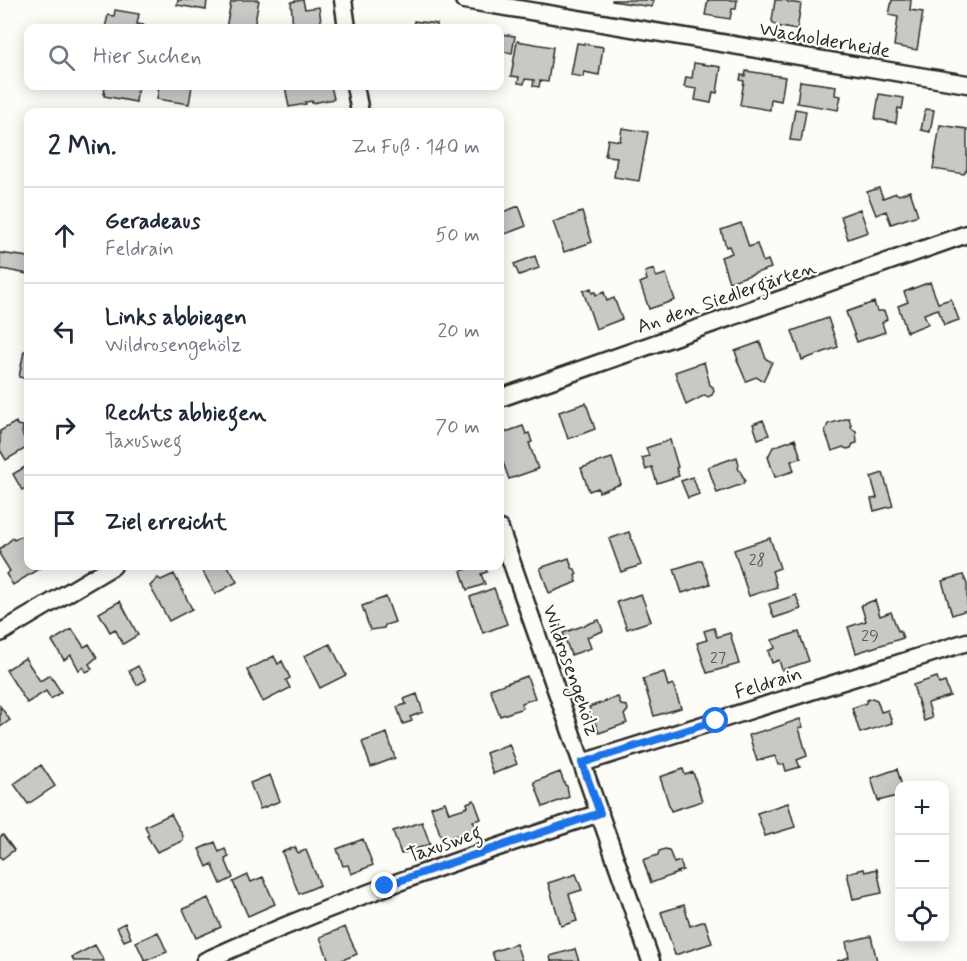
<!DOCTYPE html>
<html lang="de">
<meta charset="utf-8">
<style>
:root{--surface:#fff;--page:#f2f2f3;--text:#1f2937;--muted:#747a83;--line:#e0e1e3}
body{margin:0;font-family:Mynerve,sans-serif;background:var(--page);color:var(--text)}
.controls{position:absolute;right:18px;bottom:18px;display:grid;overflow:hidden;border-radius:12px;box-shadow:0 3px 15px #0003}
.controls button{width:54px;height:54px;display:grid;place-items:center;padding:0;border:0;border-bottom:2px solid var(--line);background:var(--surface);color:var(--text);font:30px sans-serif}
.stop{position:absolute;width:18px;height:18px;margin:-14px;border:4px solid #1a73e8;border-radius:50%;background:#fff}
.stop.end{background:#1a73e8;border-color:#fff;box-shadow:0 2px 6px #0008}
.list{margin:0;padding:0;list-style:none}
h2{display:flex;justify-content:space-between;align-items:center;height:78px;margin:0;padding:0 24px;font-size:26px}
h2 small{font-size:20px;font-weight:400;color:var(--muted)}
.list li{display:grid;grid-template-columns:39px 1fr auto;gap:18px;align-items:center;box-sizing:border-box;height:96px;padding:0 24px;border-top:2px solid var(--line)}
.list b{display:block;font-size:22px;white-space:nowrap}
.list p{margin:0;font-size:20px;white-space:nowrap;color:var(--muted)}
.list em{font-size:20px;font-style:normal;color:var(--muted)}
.icon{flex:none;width:33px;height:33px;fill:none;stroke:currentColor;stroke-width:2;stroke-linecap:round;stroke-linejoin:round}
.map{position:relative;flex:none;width:967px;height:961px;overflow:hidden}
.search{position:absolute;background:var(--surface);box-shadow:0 3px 15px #0003;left:24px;top:24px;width:480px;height:66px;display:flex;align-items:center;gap:15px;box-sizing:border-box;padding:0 21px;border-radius:12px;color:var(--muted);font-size:22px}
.panel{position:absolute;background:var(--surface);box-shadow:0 3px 15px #0003;left:24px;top:108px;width:480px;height:462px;border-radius:12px}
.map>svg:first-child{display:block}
</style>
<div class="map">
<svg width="967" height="961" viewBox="0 0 967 961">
<rect width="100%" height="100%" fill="#fdfcf7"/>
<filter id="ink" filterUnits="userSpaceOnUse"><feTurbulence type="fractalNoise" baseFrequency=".0167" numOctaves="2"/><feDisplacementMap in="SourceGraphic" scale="12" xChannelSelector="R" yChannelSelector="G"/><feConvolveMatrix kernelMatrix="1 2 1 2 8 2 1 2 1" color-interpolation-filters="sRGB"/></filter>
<g filter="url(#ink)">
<path fill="#c9c8c4" stroke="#2b2b2b" stroke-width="1.5" d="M178,0h29l-1,10 -29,-5z
M235,0h24l-5,28h-28l5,-26h4z
M303,0l2,9 14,-2 3,21h-29l-2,-26z
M654,0l-2,7 -40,-6v-1z
M708,0h29l-1,9h-4l-2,10 -25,-4z
M775,0h11l2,2 13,2 -4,26 -21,-4 -4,-5z
M892,0h19l-1,10 13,2 -6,38 -23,-4 4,-29 -9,-2z
M115,10l24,4 -2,10 7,1v3h-39l3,-13 6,1z
M414,21l23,3v4h-24z
M500,34l15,2 -3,17 -12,-2z
M517,41l36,6 -5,35 -8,-1 -1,6 -6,-1 1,-6 -9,-1 -1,5 -6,-1 1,-6 -8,-1z
M577,43l26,4 -4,28 -15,-3 -1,5 -12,-2z
M694,63l27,4 -4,26 -4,-1 -2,11 -16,-3 2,-11 -13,-2 2,-10 6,1z
M746,71l39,6 -4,24 -10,-2 -1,11 -30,-5 4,-24 -4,-1 1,-5 4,1z
M800,81l36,5 -1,9 6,1 -3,14 -41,-7z
M105,86h33l-2,16 -32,-6z
M159,86h33l-3,18 -32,-5z
M285,86h46l3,13 -22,4v-2l-7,1 1,2 -17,3z
M879,94l25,4 -2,11 -4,-1 -2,15 -21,-4z
M795,109l11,2 -5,30 -11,-1z
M925,109l9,1 -4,22 -9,-2z
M940,125l27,4v40l-3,5 -31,-5z
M622,128l26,4 -9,49 -25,-4 3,-20 -12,-1 3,-17 12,2z
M879,188l4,10 13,-5 3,2 11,-4 8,24 -27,9 -5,-13 -10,4 -9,-23z
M519,206l7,20 -26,10v-23z
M860,209l8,23 -20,7 -7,-23z
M582,212l10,30 -28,10 -11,-30z
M741,223l8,24 8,-3 6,18 5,-2 3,8 -42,14 -8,-25 11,-4 -3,-7 -3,1 -5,-17z
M0,253l28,4v17l-26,-5 -2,4z
M535,256l4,12 -20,7 -5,-11z
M654,269l2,8 10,-3 9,26 -26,9 -9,-26 7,-3 -2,-8z
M930,282l8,21 13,-4 8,21 -15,5 -6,-16 -14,5 4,10 -21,8 -9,-26 10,-4 -4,-10z
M591,288l1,5 3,-1 1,3 8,-3 3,9 7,-3 8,21 -26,10 -13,-38z
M874,302l3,9h7l3,8 -5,4 3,9 -28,10 -11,-30z
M828,318l10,29 -36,13 -10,-29z
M760,342l6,17 6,3 -9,19 -7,-4 -10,4 -9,-21h1l-3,-9z
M24,351l4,1v27l-9,-2z
M704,362l6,23 3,2 1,4 -2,4 -4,2 -3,-2 -19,10 -11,-33z
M586,403l9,26 -27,10 -9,-27z
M849,418l3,11 4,2 1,12 -4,1 -2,4 -4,1 -4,-2 -11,4 -7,-20 3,-7z
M763,420l6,15 -11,4 -5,-15z
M16,422l1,3 6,1 -1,7 6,14 -22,13 -6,-10v-19z
M523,426l3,8 3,-1 3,9 -3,1 9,26 -29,10 -9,-25v-20z
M795,439l6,19 -10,3 3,10 -19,6 -7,-20 5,-10z
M670,440l8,27 -2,1 3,8 -22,7 -5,-16 -6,3 -4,-12 7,-2 -3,-8z
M737,457l2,8 -1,3 7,12 -2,4 -26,9 -9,-26z
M612,458l9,26 -22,8 -1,-4 -9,3 -8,-23z
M25,467l3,6v13l-6,4 -9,-16z
M883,473l10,33 -19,5 -3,-12 6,-1 -6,-21z
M693,477l6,17 -11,4 -7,-17z
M629,532l12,33 -20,7 -12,-33z
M25,534l3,7v25h11l1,2 -27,17 -7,-11 4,-3 -10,-16v-6l13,-11 1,2z
M770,538l10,30 -8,3 5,16 -28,9 -15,-46z
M569,558l3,10 3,1 2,5 -2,2 2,6 -28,11 -9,-25z
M702,560l8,24 -28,9 -8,-24z
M200,566h28l9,16 -22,12z
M476,566h9l2,6 -6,2 4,10 -18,6 -6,-19z
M174,574l18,35 -23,12 -19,-35 8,-8 3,2z
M963,575l4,9v26l-15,5 -10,-34z
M494,588l13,36 -24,9 -13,-36z
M641,594l10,27 -24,8 -10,-27z
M796,595l5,14 -27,9 -5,-14z
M386,597l9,25 -10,3 -1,3 -14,2 -8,-24z
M875,600l5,16 11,-4 7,19 2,-1 3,8 -47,15 -8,-26 18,-6 -5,-16z
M120,601l18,34 -15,9 -8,-15 -5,3 -11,-19z
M599,620l4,11 -16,6 4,11 -20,7 -8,-22z
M714,628l3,9 13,-4 9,31 -32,9 -10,-30 10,-3 -3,-9z
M72,629l12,18 5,-3 8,13 -8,7 3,5 -6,3 -3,-5 -4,3 -8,-15 -7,5 -12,-19z
M799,632l10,29 -27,9 -3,-10 -7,3 -4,-12 7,-3 -3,-8z
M330,644l16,31 -26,13 -16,-32z
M274,656l4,8 4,-3 8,17 -4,2 4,8 -27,14 -16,-32z
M25,658l15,23 10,-6 11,17 -10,7 -5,-8 -19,12 -21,-33z
M138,666l8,14 -9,5 -8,-14z
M664,672l4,14 5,-2 8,24 -27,8 -11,-37z
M527,676l8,22 -13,5 1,5 -23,8 -10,-27z
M937,677l2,7 6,-2 5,14 -22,7 4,15 -8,3 -11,-36z
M417,694l6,18 -13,5 2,4 -9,3 -6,-17 9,-3 -2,-5z
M618,697l3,8 6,1 1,4 -4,5 3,8 -28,10 -10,-26z
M872,698l5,2 4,12 7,-2 4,13 -32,10 -8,-25 14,-5 1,-3z
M0,706l10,14 -10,7z
M800,719l3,8 -4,1 8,28 -10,4 3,7 -14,4 -2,-7 -6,1 -3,-9 -18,5 -8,-26 16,-5 1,1z
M387,733l8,25 -24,9 -9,-25z
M509,744l8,20 -24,10 -7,-21z
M41,765l14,21 -27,18 -14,-20z
M683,769l2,6 8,-3 9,29 -31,10 -11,-34z
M897,769l5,17h-2v11h-7l-15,4 -7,-23z
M560,772l5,13 2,1 2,11 -26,10 -9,-25z
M270,775l10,26 -20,8 -10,-26z
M474,800l7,19 -8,2 3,8 -34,11 -11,-33 14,-5 4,11 19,-6 -1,-4z
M788,803l7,24 -30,9 -8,-23z
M171,814l12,22v5l-26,11 -10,-16 2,-1 -4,-9z
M422,822l8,22 -29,10 -8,-23z
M3,835l11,15 -12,9 -2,-3v-19z
M363,839l10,26 -22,9 -3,-9 -5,1 -6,-17z
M215,842l4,10 6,-3 4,8 -4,2 8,19 -12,6 -9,-20 -5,3 -8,-18z
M295,847l3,6 8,-3 14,35 -21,9 -17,-42z
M665,849l4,1 5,13 6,-2 3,9 -6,2 1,1 -27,10 -8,-23 15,-5 1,-4z
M864,869l1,3 12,-3 5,24 -29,6 -6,-26z
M576,874l6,16 -13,4 8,27 -16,5 -13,-43z
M248,875l3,7 12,-5 12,27 -27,12 -15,-34z
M944,875l4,18h-4z
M208,898l13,29 -25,11 -13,-29z
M684,905l6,21 15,-5 7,22 -37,12 -14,-43z
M125,923l6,15 -7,3 -7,-14z
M345,927l12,27 -17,7h-11l-9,-24z
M158,932l9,20 -22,9 -9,-19z
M871,936l6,25h-40l12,-4 -3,-15z
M516,944l6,17h-27l-3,-9z
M95,945l9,16h-30l-2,-4z
M575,949l4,12h-28l-1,-5z"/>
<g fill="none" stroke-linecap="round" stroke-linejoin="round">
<g stroke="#2b2b2b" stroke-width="21">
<path id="minor" d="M343,0l4,28
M464,0l503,84
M355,86l5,26
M500,398l467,-164
M500,529l151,432
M0,633l113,-67
M582,763l385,-121
M205,961c128,-59 261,-104 395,-148"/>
</g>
<use href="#minor" stroke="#fdfcf7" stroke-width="16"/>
</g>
</g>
<g fill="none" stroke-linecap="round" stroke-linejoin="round" filter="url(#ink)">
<path stroke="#1a73e8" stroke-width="8" d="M385,886l56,-20 159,-53 -18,-50 134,-42"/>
</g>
<g text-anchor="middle" stroke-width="4.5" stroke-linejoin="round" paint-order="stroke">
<g font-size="16" fill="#525251">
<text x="757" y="565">28</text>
<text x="870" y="641">29</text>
<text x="718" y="663">27</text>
</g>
<g font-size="20" fill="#2b2b2b" stroke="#fdfcf7">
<text transform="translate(825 39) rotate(10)" y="7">Wacholderheide</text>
<text transform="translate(726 296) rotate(-19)" y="7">An den Siedlergärten</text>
<text transform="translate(572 670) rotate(71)" y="7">Wildrosengehölz</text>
<text transform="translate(768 682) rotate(-17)" y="7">Feldrain</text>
<text transform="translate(444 843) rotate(-19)" y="7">Taxusweg</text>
</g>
</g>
</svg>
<div class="controls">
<button>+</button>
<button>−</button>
<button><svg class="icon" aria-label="locate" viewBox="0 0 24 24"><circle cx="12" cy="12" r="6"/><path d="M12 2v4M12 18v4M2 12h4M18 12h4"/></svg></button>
</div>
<div class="stop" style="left:716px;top:721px"></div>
<div class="stop end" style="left:385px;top:886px"></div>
<div class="search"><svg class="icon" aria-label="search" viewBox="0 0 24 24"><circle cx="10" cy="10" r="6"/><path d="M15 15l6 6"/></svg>Hier suchen</div>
<section class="panel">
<h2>2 Min.<small>Zu Fuß · 140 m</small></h2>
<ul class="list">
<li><svg class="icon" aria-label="ahead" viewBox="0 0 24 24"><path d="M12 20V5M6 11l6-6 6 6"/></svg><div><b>Geradeaus</b><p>Feldrain</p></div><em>50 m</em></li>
<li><svg class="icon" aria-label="left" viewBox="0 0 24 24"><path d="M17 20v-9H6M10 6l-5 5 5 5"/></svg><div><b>Links abbiegen</b><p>Wildrosengehölz</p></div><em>20 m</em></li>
<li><svg class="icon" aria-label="right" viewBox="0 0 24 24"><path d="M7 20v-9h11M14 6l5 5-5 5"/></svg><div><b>Rechts abbiegen</b><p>Taxusweg</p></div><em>70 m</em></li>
<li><svg class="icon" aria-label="arrive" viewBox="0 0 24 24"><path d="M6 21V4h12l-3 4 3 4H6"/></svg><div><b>Ziel erreicht</b></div></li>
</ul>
</section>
</div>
